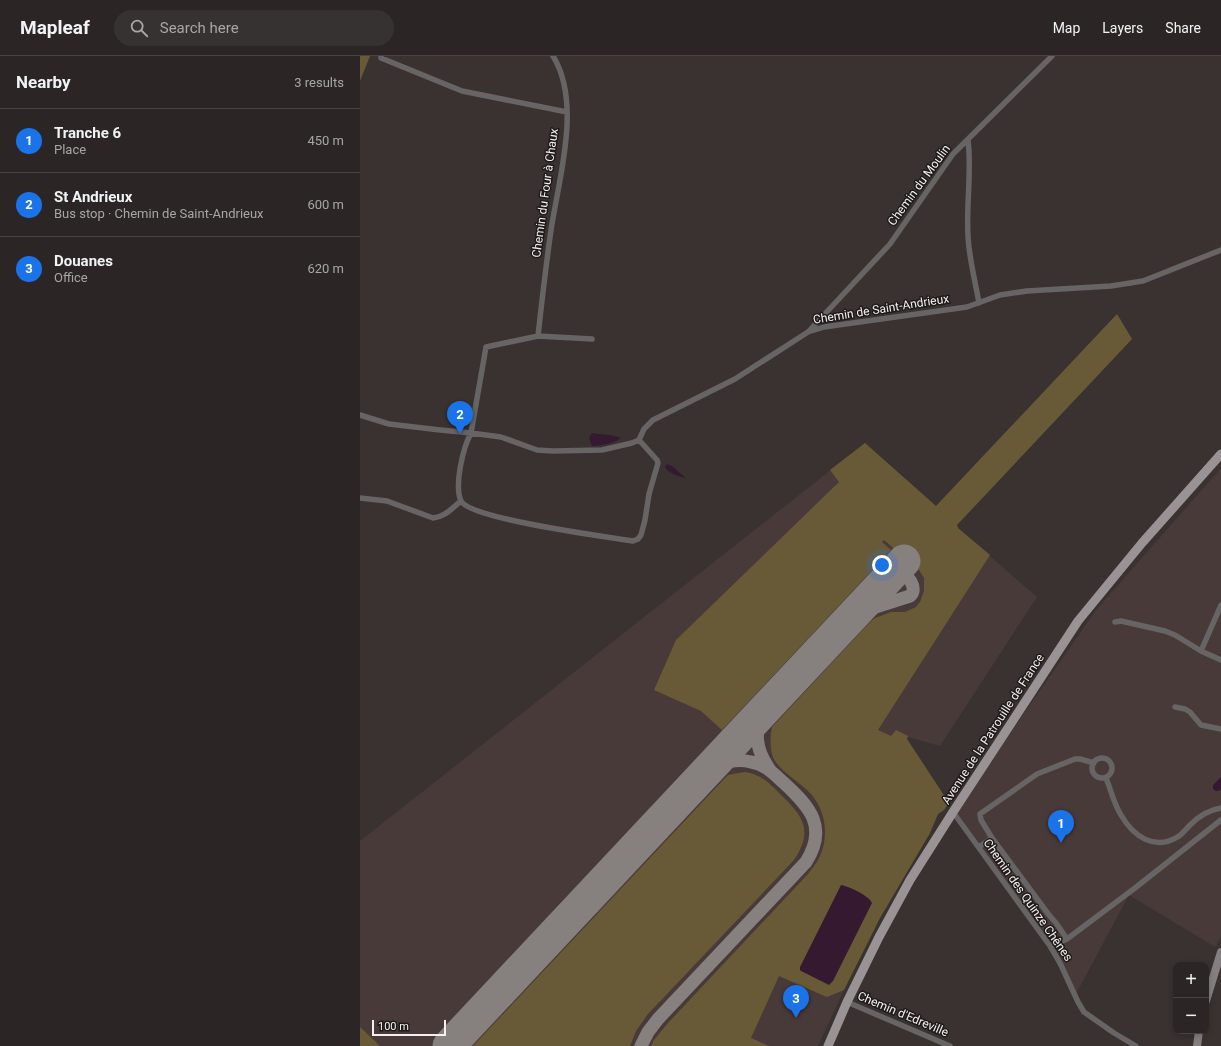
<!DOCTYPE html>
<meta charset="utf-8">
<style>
:root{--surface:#2b2625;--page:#373232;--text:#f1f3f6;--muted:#a6a5a7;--line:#474342;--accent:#1a73e8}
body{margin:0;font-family:Roboto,sans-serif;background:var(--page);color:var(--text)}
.controls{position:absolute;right:12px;bottom:12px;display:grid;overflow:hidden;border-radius:8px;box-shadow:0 2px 6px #0003}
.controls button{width:36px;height:36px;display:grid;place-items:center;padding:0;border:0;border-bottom:1px solid var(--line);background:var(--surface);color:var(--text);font:20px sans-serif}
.scale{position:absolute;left:12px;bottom:10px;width:74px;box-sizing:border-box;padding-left:4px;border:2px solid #f5f0ef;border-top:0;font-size:11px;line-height:14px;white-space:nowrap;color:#f5f0ef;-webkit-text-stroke:3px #1e1b1a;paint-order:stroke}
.you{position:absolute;left:522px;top:509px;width:14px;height:14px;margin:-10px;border:3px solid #fff;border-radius:50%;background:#1a73e8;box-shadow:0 0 0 6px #1a73e833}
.badge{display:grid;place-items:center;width:26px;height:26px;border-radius:50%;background:var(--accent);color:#fff;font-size:13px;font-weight:700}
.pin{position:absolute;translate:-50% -33px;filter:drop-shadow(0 1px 2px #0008)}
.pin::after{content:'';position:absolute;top:21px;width:14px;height:12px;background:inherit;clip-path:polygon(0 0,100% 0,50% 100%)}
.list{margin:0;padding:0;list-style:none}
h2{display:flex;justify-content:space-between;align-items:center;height:52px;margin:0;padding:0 16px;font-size:17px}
h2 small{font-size:13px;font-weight:400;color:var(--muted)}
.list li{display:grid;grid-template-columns:26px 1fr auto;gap:12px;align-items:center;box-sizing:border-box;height:64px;padding:0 16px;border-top:1px solid var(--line)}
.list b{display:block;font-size:15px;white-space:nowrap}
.list p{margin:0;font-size:13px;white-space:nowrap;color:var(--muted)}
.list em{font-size:13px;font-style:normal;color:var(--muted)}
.icon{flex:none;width:22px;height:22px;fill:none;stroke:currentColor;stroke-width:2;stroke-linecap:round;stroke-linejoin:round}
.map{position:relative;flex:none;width:861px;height:990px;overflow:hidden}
header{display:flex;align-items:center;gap:24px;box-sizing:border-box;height:56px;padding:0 20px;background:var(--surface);border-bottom:1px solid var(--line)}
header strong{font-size:19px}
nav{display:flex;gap:22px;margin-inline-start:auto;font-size:14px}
.search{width:280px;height:36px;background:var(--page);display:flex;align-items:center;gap:10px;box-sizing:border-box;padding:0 14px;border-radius:22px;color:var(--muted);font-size:15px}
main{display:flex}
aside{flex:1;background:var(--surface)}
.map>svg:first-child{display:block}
</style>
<header>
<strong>Mapleaf</strong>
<div class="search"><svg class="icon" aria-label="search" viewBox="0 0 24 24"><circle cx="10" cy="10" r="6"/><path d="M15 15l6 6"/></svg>Search here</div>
<nav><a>Map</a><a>Layers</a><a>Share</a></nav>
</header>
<main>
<aside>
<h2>Nearby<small>3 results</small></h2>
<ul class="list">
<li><span class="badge">1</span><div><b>Tranche 6</b><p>Place</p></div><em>450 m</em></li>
<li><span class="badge">2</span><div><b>St Andrieux</b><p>Bus stop · Chemin de Saint-Andrieux</p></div><em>600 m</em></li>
<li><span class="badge">3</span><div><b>Douanes</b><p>Office</p></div><em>620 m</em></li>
</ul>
</aside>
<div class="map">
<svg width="861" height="990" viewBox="0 0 861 990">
<rect width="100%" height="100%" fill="#393231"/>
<path fill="#483a38" d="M757,258l15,25 -175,186 1,3 79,69 -97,149 -32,-9 -1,2 42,64 -14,15 -5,15 -50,85 -36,72 -26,56h-458v-205l505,-398 71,63z
M861,412v469l-6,10 -86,-52 -53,99 -35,-64 -85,-119 140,-201z"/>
<path fill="#695a37" d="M0,0h10l-10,25z
M757,258l15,25 -175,186 1,3 32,27 -112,175 13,6 5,-6 12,6 -1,3 42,64 -5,7 -6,4 -8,19 -50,85 -36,72 -17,7 -48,-21 -28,62 18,8h-118l3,-6 14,-17 140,-149c4,-6 9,-11 12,-18 10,-23 5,-50 -14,-67 -8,-7 -30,-22 -33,-32 -3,-8 -3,-21 -1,-30l98,-105 5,-4 16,-6h14l11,-5 4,-5 4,-11v-13l-5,-8 -35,-30 -2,2 9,8 -169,180 -21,-19 -47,-21 22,-50 163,-158 -9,-12 35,-27 71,63z
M385,716c17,3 23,10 35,22 23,22 34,36 14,66l-146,154 -12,17 -6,15h-157l252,-268 3,-3z
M0,971l20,19h-20z"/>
<path fill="#341931" d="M232,377c10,2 19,1 29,5 -9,6 -18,7 -29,8l-3,-8z
M307,408l5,2 14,12c-8,-2 -17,-4 -21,-11z
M861,721v13l-5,1 -3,-2v-4z
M481,829c7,1 29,11 31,18l-39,78 -4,4 -28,-14 -1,-1v-3z"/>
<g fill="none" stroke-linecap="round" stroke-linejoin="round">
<path stroke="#86807e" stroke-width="13" d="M491,562l9,-6 50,-16c9,-7 -3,-24 -12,-24 -1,0 -5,1 -6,2
M406,652c-13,23 -11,41 4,62
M281,990l7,-14 10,-13 148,-157c22,-35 4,-55 -22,-79 -10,-9 -19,-19 -33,-21 -15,-4 -31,1 -44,9"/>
<path stroke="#86807e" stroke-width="33" d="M89,990l455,-485"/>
<path stroke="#676465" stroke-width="5.5" d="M21,0v2l81,33 105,21
M608,84c4,31 -2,64 0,96 1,22 7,44 11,67
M449,275l81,-87 63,-90 99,-98
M178,280c4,-36 8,-71 13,-106 8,-52 31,-127 2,-174
M232,283l-54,-3 -52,11 -15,86c-8,15 -17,52 -10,68 9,18 147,36 172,40l5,-2 3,-4 4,-15 4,-26 9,-31 -1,-3 -18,-20
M0,359l29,9 51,6 31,3 30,4 36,13 16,1 49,-1 30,-7 7,-3 5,-11 9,-9 82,-41 73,-47 16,-5 143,-20 33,-12 27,-4 84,-5 32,-5 78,-31
M0,442l27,3 46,17c12,-1 19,-10 28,-17
M755,566l6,-1 44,10 10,4 26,16 20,9
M841,595l20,-46
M815,651l10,2 5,3 11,13 20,4
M732 712a10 10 0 1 1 20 0a10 10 0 1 1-20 0Z
M746,722c5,12 8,26 15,37 12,21 34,37 58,21 4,-3 7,-7 11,-11 9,-9 18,-15 31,-17
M593,756l97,134 10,17 18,39 6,10 30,21 22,13
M619,791l13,-9
M707,883l-11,-16 -7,-8 -57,-77 -11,-18 -1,-6 57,-40 38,-15h5l14,4
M698,887l9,-4 68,-51 86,-68
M487,946l103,44"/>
<path stroke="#847f80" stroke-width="8" d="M846,945l15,-49
M837,990l2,-15"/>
<path stroke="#9a9395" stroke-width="9" d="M468,990l19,-44 32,-65 31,-57 43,-68 125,-191 64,-78 79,-89"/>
</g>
<g text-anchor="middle" stroke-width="3" stroke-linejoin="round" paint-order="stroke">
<g font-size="12" fill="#f5f0ef" stroke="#1e1b1a">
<text transform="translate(559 129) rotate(-54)" y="4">Chemin du Moulin</text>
<text transform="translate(185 137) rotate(-82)" y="4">Chemin du Four à Chaux</text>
<text transform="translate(521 253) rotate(-9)" y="4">Chemin de Saint-Andrieux</text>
<text transform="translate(633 673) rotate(-57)" y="4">Avenue de la Patrouille de France</text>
<text transform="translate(668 844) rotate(55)" y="4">Chemin des Quinze Chênes</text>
<text transform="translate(543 958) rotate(23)" y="4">Chemin d'Edreville</text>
</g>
</g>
</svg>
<div class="controls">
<button>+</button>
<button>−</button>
</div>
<div class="scale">100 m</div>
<div class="you"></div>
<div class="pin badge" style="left:701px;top:787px">1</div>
<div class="pin badge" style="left:100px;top:378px">2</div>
<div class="pin badge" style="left:436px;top:962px">3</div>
</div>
</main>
